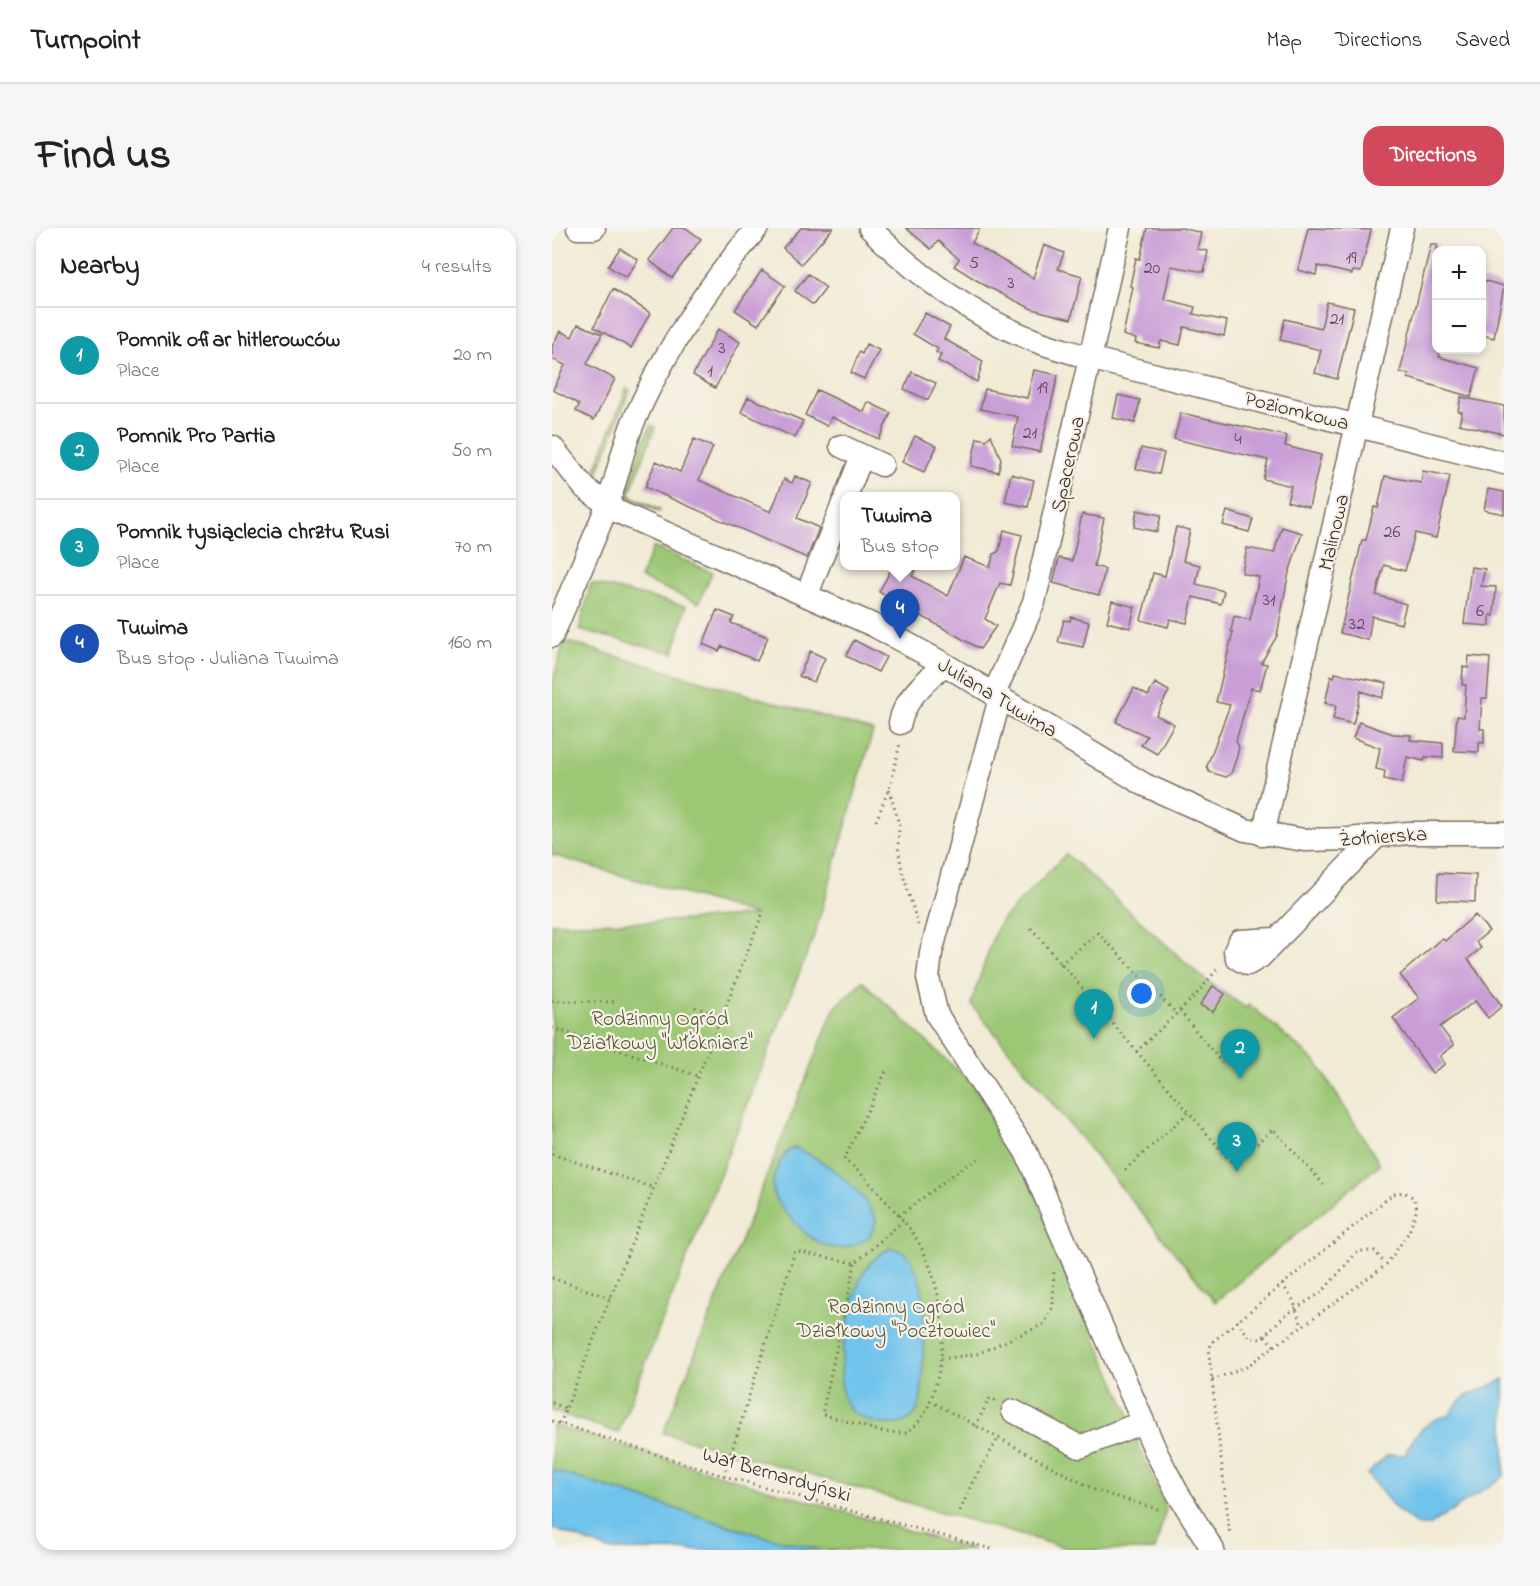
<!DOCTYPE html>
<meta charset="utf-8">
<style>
:root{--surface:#fff;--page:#f6f6f6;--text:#202124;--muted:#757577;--line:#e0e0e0;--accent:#d1495b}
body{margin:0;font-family:"Indie Flower",sans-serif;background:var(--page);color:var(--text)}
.controls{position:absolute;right:18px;top:18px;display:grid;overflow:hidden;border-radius:12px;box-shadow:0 3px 9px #0003}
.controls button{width:54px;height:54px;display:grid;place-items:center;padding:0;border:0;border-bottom:2px solid var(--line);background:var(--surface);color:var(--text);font:30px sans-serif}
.you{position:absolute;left:590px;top:766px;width:21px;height:21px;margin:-15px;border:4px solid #fff;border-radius:50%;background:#1a73e8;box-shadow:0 0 0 9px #1a73e833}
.badge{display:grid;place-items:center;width:39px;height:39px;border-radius:50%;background:var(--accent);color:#fff;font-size:20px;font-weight:700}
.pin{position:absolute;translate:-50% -50px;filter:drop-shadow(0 2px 3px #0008)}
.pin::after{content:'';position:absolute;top:32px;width:21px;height:18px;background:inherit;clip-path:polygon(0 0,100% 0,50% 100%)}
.popup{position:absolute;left:288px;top:264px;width:120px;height:78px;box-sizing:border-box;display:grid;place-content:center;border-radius:12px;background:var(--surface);filter:drop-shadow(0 2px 4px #0005);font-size:20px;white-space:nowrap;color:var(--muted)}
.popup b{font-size:22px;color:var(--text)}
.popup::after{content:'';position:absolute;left:50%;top:100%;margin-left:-12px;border:12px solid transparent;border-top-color:var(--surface)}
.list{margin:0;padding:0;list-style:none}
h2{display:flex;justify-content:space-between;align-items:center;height:78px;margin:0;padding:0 24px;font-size:26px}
h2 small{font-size:20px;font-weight:400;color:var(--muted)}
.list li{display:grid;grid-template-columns:39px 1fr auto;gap:18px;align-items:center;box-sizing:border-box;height:96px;padding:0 24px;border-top:2px solid var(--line)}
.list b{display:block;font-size:22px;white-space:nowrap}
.list p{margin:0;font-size:20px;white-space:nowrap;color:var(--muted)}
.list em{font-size:20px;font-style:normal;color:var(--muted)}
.map{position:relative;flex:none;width:952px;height:1322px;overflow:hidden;border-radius:18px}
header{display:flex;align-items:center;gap:36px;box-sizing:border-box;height:84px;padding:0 30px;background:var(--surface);border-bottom:2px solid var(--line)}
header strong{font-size:28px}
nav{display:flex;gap:33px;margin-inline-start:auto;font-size:21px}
.intro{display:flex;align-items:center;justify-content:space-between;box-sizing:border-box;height:144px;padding:0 36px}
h1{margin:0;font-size:42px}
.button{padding:15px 27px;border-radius:18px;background:var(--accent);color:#fff;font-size:21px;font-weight:700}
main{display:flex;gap:36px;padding:0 36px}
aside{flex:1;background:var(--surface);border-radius:18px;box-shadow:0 3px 9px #0003}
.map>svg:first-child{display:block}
</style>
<header>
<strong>Turnpoint</strong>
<nav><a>Map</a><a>Directions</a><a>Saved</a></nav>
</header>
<div class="intro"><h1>Find us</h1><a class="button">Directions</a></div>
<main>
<aside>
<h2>Nearby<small>4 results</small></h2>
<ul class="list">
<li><span class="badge" style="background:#0f9aa8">1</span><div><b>Pomnik ofiar hitlerowców</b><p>Place</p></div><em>20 m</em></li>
<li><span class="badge" style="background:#0f9aa8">2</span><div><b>Pomnik Pro Partia</b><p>Place</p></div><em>50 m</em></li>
<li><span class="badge" style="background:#0f9aa8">3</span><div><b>Pomnik tysiąclecia chrztu Rusi</b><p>Place</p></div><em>70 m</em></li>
<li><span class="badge" style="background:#1a4fb4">4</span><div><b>Tuwima</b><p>Bus stop · Juliana Tuwima</p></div><em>160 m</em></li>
</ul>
</aside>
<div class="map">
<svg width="952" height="1322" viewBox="0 0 952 1322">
<rect width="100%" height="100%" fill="#f7f3e8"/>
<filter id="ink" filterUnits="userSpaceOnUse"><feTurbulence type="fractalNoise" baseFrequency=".0167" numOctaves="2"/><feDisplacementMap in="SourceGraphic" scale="12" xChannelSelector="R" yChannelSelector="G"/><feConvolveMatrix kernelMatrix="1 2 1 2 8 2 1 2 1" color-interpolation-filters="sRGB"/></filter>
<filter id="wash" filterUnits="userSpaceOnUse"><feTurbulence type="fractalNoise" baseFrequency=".008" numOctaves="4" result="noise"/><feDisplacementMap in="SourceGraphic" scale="24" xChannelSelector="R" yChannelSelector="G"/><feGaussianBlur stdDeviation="1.35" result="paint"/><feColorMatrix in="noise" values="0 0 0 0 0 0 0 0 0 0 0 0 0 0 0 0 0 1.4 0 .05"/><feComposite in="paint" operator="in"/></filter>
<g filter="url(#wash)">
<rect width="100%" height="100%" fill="#f1ebd6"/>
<path fill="#9cc775" stroke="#6c784a" stroke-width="1.5" d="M75,160l3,2 -32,83 -4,-1z
M99,197l4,2 -26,68 31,15 -1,2 -33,-17 15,-47z
M101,319l59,25 -13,31 -59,-25z
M39,355l95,23 -12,47 -95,-23z
M12,413l309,90 -58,202 -197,500 -66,-22v-488l103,-1 101,-7 -204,-60v-171z
M514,626l137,124 43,30 3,-4 68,59 63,101 -165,138 -244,-298 22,-67 8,-16z
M310,753l109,102 60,96 29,82 70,154 4,19 32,75 -11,41h-81l-411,-117 171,-424z
M0,1197l421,125h-152l-56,-13 -213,-67z"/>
<path fill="#70c3ec" stroke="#567685" stroke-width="1.5" d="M244,920c29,12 69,42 80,73l-6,15c-33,24 -56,9 -80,-19 -7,-8 -16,-16 -17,-27 -2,-9 3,-19 7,-27 4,-8 6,-13 16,-15z
M339,1020l14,4c23,28 21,71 18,106 -1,16 1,40 -7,54 -14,23 -61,11 -71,-10 -11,-24 5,-107 19,-130 6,-10 16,-19 27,-24z
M952,1151v97l-75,50h-11l-23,-18 -28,-34 21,-19h17c9,-22 22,-35 45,-40 14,-27 30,-21 54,-36z
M0,1242l213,67 56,13h-212l-57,-22z"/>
<g id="blocks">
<path fill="#c99ed7" d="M121,0h13l15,11 -29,39 -23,-18z
M249,0h32l-32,36 -18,-16z
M354,0h74l-8,15 61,35 11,-33 20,8 -6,16 24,7 -11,43 -39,-10 -46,-23 -32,-20 5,-7 -21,-18 -7,8z
M595,0h35l19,5 -4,16 11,2 -4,21 -33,-6 -7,33 31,8 -2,7 34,7 -3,15 -40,-9 -4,18 -19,-4 -2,7 -24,-5 1,-4 -13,-4 10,-48 -3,-1 6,-28 4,1z
M756,0l63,2 -10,42 -8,-1 -1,3 -34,-8 -2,9 -18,-5z
M879,16h6v106h4l-2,7 40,11 -8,29 -63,-19 1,-4 -9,-2z
M68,20l18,12 -12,18 -18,-12z
M210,42l23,16 -27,39 -23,-15z
M256,46l18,14 -13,17 -18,-14z
M930,52l22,6 -10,52 -12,-3z
M61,61l37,24 -19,35 -37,-21z
M775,74l27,6 -17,71 -22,-6 6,-23 -41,-10 5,-21 36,9z
M373,85l25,14 -6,12 39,22 -6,21 -39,-21 3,-6 -5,-3 2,-3 -25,-15z
M26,96l24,10 -15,30 28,15 -21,41 -18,-9 3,-6 -3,-3 -23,-12 12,-25 -13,-6v-12l8,-16 12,6z
M166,101l22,13 -25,46 -22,-13z
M314,116l13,6 -15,29 -13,-6 8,-21 3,2z
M482,142l24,5 -18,77 -28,-6 6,-29 -38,-8 5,-20 42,9z
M360,144l24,11 -8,17 -24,-11z
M265,162l47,22 4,-10 23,11 -12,26 -47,-22 -5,9 -22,-11z
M566,167l22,5 -5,23 -22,-5z
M196,169l55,24 -8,17 -54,-26z
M909,169l43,9v28l-45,-10 3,-12 -4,-1z
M629,185l106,23 -2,10 36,9 -12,52 -22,-6 4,-15 -28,-7 5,-19 -94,-21z
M439,207l10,24 -3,13 -27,-6 6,-28 9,2z
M363,208l22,10 -13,26 -22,-10z
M142,211l19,8 -14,33 72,32 13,-33 8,4 3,-7 17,7 -15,35 22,10 -12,30 -162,-71 11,-26 24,11z
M589,220l23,5 -5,21 -23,-5z
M871,243l27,5 -14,62 -21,-5 -10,38 -21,-6 -8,30 30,9 -5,20 -29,-8 -4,24 -28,-7 22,-93h4l8,-33 4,1 7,-32 36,7z
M459,246l23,6 -6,27 -23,-5z
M936,261l16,3v22l-20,-4z
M585,282l24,5 -4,17 -23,-5z
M675,283l26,8 -4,13 -26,-7z
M530,286l22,4 -10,48 11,3 -6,26 -46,-12 6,-25 13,3z
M624,299l14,3 -7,31 17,4 -4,19 28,7 -3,13 -28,-7 -6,26 -17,-4 -2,8 -27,-7 12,-47 12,3z
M730,299l20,6 -14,43 -11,60 -16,27 6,1 -7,26 -9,-2 -15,53 3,6 -2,9 -6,18 -5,3 -17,-5 -2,-6 23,-61 -14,-3 17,-70 -2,-1 3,-15 16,4 9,-43 -17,-4 5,-25 27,5z
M452,302l18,5 -12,50 -10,-2 -15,36 11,7 -16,23 -101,-57 14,-26h25l-6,10 36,20 16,-39 26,10 4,-13 5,-3z
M919,339l14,2 -4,17 15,1 -2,29 -4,-1v11l-26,-2z
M560,373l23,6 -5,21 -23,-6z
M165,382l17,7 -3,6 37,14 -11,24 -35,-15 -3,5 -16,-7z
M519,389l18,5 -6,25 -25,-5 6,-22 6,1z
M302,412l32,17 -8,15 -32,-16z
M258,423l15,7 -11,24 -15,-6z
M917,428l21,2 -3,40h-5l-2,31h4v14l-5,-1v10l-25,-1 3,-35 7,1 2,-32h-4l1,-18 5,1z
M783,445l52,10 -5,15 -21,-7 -8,33 -20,-5 3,-13 -11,-3 6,-27 3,1z
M603,455l14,8 -13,24 18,9 -17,30 -16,-9 6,-9 -31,-14 18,-34 14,8z
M807,494l34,12 18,1 -1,5 33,3v15l-18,-1 -1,4 -17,-4 -5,26 -18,-4 1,-8 -9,-2 4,-21 -27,-10z
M886,645l38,2 -1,27 -38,-2z
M923,687l14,16 -13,11 5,6 -13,11 34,47 -14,12 -13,-17 -35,26 14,18 -14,11 5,8 -13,9 -39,-55 26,-20 -19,-23 42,-37 3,3z
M661,758l12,8 -12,18 -13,-7z"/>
</g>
</g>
<g filter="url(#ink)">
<use href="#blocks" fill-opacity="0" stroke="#7b6e5e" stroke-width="1.5"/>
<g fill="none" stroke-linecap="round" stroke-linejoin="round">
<g stroke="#7b6e5e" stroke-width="25">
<path id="minor" d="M26,0h16
M318,0c46,47 105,90 166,113 18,7 36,11 53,17l415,105
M289,218l41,19
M0,219l33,41 31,23 259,115 69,38 201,121 100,45 59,10 45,-1 59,-6h96
M294,268l16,-40
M255,366l37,-93
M0,408c18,-43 38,-86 55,-130 10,-27 15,-56 26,-83 30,-70 75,-137 124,-195
M442,466l40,-92 86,-374
M448,470l-69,255 -3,25 9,37 89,137 131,302 20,38 36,58
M348,495c5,-26 26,-41 44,-59
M711,607l139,-607
M722,711l-34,2 -5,10 2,7 11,6 12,-7 116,-120
M461,1183l67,36 63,-25"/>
</g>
<path stroke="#7b6e5e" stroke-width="3" stroke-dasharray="1.5 4.5" stroke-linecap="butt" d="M337,562l10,34 -1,23 4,24 16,54
M324,593l14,-35 10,-43
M479,700l202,236 40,-35 54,59
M508,736l38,-31 79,81
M0,773l66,1
M143,779l26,9
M628,783l42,52
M0,800l146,48
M584,824l59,-56 24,-29
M0,926l102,34
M573,942l63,-57
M347,988l55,-42 26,-17
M303,1035l-33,151 61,18 24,1c21,-19 21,-24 29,-50 14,-49 4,-112 -26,-154 -8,-11 -18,-21 -27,-31 -12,-14 -23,-27 -39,-38l43,-91
M0,1050l58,20
M730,1056l11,16 9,26
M685,1093l13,17 11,1 23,-23 38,-24 36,-41h17l10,13
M713,1108l9,10
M389,1131l36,-5 67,-30 9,-17 1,-39
M660,1152l34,-13 140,-102 23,-33 8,-23 -3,-11 -10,-6 -11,2 -182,149 -2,11 21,182
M378,1173l167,90 64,19
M0,1175l14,5
M0,1193l172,55 271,74
M8,1196l202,-509
M423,1198l15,-28 6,3
M172,1248l71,-225 60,12 48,-42
M408,1283l12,-28 26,-44"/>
<use href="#minor" stroke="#fff" stroke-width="22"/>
</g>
</g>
<g text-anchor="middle" stroke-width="4.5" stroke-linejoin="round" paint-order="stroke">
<g font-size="18" fill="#5e474c">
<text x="799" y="35">19</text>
<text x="422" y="40">5</text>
<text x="600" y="45">20</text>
<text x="459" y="60">3</text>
<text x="785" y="96">21</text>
<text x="170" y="125">3</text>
<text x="158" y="148">1</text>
<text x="490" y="165">19</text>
<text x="478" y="210">21</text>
<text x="686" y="216">4</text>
<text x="840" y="309">26</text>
<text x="717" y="377">31</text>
<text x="928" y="388">6</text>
<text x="805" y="401">32</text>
</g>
<g font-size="21" fill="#3b2a1e" stroke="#f7f3e8">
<text transform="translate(745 182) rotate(14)" y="7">Poziomkowa</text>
<text transform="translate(515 236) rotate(-78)" y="7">Spacerowa</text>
<text transform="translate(781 304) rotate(-77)" y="7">Malinowa</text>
<text transform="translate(446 469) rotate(31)" y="7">Juliana Tuwima</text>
<text transform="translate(831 608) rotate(-4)" y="7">Żołnierska</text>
<text transform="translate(225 1246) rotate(16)" y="7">Wał Bernardyński</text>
</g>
<g font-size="21" fill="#585938" stroke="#f7f3e8">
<text x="108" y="797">Rodzinny Ogród<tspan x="108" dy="24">Działkowy "Włókniarz"</tspan></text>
<text x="344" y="1085">Rodzinny Ogród<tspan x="344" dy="24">Działkowy "Pocztowiec"</tspan></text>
</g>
</g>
</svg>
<div class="controls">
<button>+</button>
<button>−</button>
</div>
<div class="you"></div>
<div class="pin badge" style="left:542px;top:811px;background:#0f9aa8">1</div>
<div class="pin badge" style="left:688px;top:851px;background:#0f9aa8">2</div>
<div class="pin badge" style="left:685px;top:944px;background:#0f9aa8">3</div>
<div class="pin badge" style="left:348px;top:411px;background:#1a4fb4">4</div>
<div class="popup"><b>Tuwima</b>Bus stop</div>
</div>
</main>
